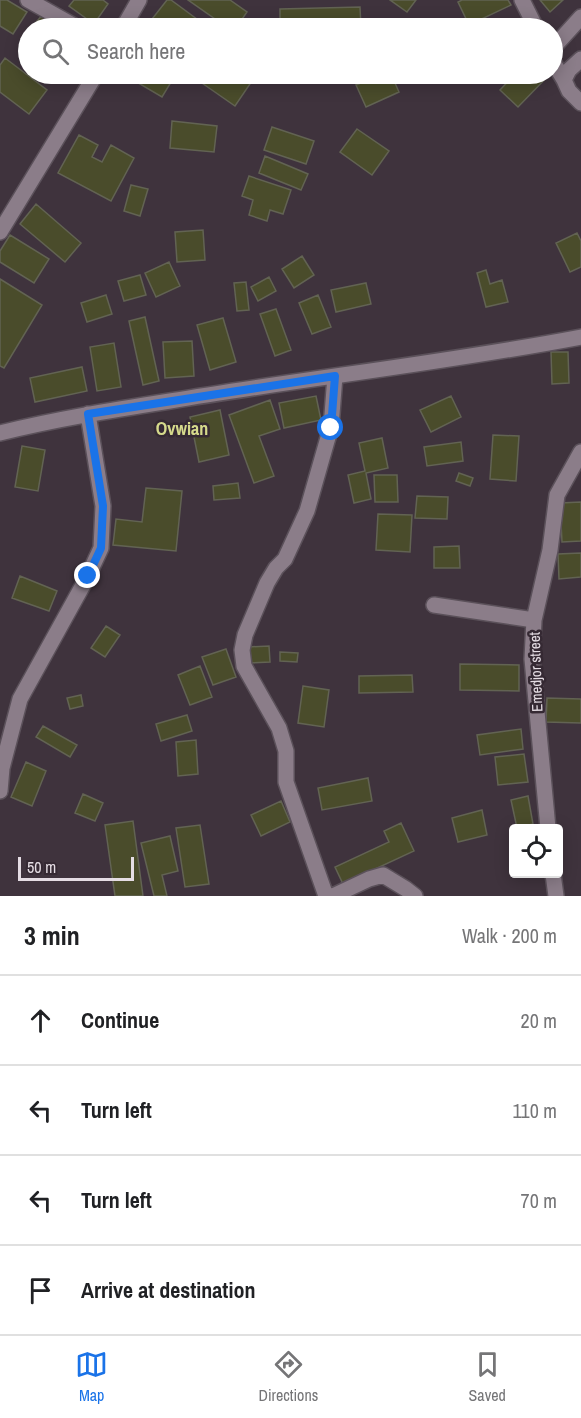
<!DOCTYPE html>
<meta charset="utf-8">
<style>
:root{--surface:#fff;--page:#f6f6f6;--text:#202124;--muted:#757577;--line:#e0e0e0;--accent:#1a73e8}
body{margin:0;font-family:"Archivo Narrow",sans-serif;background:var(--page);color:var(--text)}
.controls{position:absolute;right:18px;bottom:18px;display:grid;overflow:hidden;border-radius:6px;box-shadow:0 3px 15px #0003}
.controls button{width:54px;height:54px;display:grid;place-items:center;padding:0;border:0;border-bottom:2px solid var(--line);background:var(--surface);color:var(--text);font:30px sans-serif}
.scale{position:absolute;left:18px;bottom:15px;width:116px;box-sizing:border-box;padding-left:6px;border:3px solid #e5dde4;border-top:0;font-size:16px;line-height:21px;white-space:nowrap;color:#e5dde4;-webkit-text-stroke:4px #352933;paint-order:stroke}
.stop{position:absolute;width:18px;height:18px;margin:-14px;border:4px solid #1a73e8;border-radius:50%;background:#fff}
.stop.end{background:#1a73e8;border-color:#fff;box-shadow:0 2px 6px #0008}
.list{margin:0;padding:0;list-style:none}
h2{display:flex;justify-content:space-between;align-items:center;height:78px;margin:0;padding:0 24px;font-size:26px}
h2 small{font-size:20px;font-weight:400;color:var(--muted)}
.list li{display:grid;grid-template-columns:39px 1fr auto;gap:18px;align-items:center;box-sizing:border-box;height:90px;padding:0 24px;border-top:2px solid var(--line)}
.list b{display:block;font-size:22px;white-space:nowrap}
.list em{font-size:20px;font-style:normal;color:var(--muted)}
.icon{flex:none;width:33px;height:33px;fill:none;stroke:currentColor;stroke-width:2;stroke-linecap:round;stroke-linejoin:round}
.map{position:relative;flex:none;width:581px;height:896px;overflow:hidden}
.search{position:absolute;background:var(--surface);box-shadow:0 3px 15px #0003;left:18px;right:18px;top:18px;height:66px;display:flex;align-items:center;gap:15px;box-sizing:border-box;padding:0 21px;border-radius:33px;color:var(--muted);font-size:22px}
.sheet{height:438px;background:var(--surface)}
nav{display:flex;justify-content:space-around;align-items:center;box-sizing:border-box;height:84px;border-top:2px solid var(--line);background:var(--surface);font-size:16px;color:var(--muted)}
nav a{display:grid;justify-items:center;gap:3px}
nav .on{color:var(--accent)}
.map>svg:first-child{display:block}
</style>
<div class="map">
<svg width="581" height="896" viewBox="0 0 581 896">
<rect width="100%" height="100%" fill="#3f333d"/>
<path fill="#4a4c2b" stroke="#626353" stroke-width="1.5" d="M0,0h7l20,12 -14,22 -13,-8z
M74,0h29l5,4 -14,20 -25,-18z
M167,0h4l38,28h-64z
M188,0h42l17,12 -11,16h-8z
M390,0h26l-9,12z
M462,0h46l3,5 -42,20 -11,-23z
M540,0h23l-13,12z
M360,7l1,21h-81v-19z
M44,13l20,15h-33z
M5,58l42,32 -18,24 -29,-22v-27z
M123,74h53l-14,23z
M189,74h52l11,7 -17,25z
M382,74h9l8,18 -33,15 -10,-22z
M515,74h35l-32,33 -18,-17z
M172,121l45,5 -3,26 -44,-4z
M272,127l42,14 -8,23 -42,-14z
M357,129l32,22 -17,24 -32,-23z
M79,135l19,10 -6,12 10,5 9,-17 23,13 -23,43 -53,-28z
M265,156l43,18 -7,16 -42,-17z
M249,176l42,14 -8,24 -13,-4 -3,11 -18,-6 4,-15 -11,-4z
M131,185l17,4 -8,27 -16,-5z
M36,204l45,39 -16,19 -45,-38z
M203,230l2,30 -28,2 -2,-30z
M577,233l4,8v26l-11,5 -14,-29z
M10,235l39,24 -15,24 -34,-21v-11z
M302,256l12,19 -20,13 -12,-19z
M169,262l11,24 -24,11 -11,-24z
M486,270l4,14 12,-4 6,22 -22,5 -9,-34z
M140,275l6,20 -22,6 -6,-20z
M269,277l7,14 -18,10 -7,-14z
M0,279l42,26 -38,63 -4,-2z
M246,282l3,28 -12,1 -3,-28z
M366,283l5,21 -35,8 -5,-22z
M106,295l6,19 -25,8 -6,-19z
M318,295l13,32 -19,7 -13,-31z
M276,309l15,41 -16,6 -15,-42z
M145,317l14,64 -16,4 -14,-64z
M223,318l13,44 -26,8 -13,-45z
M192,341l2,35 -29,2 -2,-36z
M114,343l7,44 -24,4 -7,-44z
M551,352h17l1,31 -17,1z
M82,367l5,24 -52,11 -5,-24z
M316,396l5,24 -37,8 -5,-25z
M451,396l10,21 -30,15 -11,-22z
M270,400l10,29 -21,7 15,40 -20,7 -25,-68z
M220,410l9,45 -30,7 -9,-45z
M493,435l26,1 -3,45 -26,-2z
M382,438l6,30 -22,5 5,26 -17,4 -6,-28 17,-4 -6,-28z
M461,442l2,19 -36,5 -3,-19z
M22,446l23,4 -7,41 -23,-4z
M459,473l14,5 -3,8 -14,-5z
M374,475h23l1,27h-23z
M238,483l2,15 -26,2 -1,-14z
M146,488l36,3 -6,60 -63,-6 3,-26 26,3z
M417,496l31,1 -1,22 -32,-1z
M581,502v39l-19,1 -2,-39z
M378,514l34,1 -2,37 -34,-2z
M459,546l1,22h-26v-21z
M581,553v24l-22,2 -1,-25z
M20,576l37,15 -8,20 -37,-13z
M106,626l14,9 -15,22 -14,-9z
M269,646l1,16 -22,1 -1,-16z
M226,649l10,28 -23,8 -11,-28z
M280,652l18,1 -1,9 -17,-1z
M460,664l59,1v26l-59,-1z
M200,666l12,31 -22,8 -12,-30z
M412,675l1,17 -54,1v-17z
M303,686l26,4 -5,37 -26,-4z
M81,695l2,11 -13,3 -3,-11z
M547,698l34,1v24l-35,-1z
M187,715l5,16 -31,10 -5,-17z
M43,726l34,19 -7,12 -34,-20z
M521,729l2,20 -43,6 -3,-20z
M196,740l2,34 -20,2 -2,-34z
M524,754l4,28 -30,3 -3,-28z
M26,762l20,9 -14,35 -21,-9z
M368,778l4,23 -50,9 -4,-22z
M83,794l20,9 -8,18 -20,-8z
M528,796l5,28 -16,4 -6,-28z
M281,801l9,21 -29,14 -10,-21z
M482,810l5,25 -29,7 -6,-24z
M133,821l10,75h-28l-10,-71z
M401,823l13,28 -71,33 -8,-17 54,-25 -5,-11z
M200,825l9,59 -24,3 -9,-59z
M170,836l8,35 -16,4 5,21h-13l-13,-53z"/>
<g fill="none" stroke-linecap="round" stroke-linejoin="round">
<g stroke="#5b515a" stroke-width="18">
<path id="minor" d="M28,0l50,28
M522,0l14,28
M123,28l16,-28
M552,49l29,-32
M581,59l-12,11 -5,10 5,11 12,12
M552,60l12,20
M0,232l96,-158
M0,433c56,-14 113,-23 170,-32 137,-23 275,-38 411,-64
M434,605l100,15
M0,791l2,-23 18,-69 68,-123 13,-28 2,-42 -15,-92
M548,828l-16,-169 2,-39 16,-70 7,-55 24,-43
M553,874l3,22
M326,896l-40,-114v-31l-7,-23 -35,-62 -2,-16 3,-15 22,-52 9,-15 9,-9 22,-48 24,-84 4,-51
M333,896l36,-17 14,-4 23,14 9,7"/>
</g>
<use href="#minor" stroke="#8b7d89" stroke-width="15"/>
</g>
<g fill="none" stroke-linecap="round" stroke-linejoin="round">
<path stroke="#1a73e8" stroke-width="8" d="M88,576l13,-28 2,-42 -15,-92 247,-38 -4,52"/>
</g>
<g text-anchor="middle" stroke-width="5" stroke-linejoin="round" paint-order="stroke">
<g font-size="15" fill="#e5dde4" stroke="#352933">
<text transform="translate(536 672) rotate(-92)" y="5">Emedjor street</text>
</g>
<g font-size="18" font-weight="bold" fill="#d6da8c" stroke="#352933">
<text x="182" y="435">Ovwian</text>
</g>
</g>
</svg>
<div class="controls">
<button><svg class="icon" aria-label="locate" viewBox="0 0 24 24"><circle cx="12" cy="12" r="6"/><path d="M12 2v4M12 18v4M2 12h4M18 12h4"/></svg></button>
</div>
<div class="scale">50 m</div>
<div class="stop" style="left:331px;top:428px"></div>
<div class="stop end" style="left:88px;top:576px"></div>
<div class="search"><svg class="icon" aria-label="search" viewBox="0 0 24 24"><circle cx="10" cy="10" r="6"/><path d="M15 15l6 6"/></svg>Search here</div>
</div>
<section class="sheet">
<h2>3 min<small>Walk · 200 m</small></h2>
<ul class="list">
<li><svg class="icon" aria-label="ahead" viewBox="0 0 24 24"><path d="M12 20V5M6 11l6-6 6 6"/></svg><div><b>Continue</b></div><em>20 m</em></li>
<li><svg class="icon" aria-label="left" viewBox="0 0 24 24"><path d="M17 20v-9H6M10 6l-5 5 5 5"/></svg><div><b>Turn left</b></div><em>110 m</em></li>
<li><svg class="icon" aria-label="left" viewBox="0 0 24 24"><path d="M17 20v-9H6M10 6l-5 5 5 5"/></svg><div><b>Turn left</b></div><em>70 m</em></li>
<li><svg class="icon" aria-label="arrive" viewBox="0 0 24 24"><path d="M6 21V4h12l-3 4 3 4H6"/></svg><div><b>Arrive at destination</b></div></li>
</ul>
</section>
<nav>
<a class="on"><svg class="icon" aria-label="map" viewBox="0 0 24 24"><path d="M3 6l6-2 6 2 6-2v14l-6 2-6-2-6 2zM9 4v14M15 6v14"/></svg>Map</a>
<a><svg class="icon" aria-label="directions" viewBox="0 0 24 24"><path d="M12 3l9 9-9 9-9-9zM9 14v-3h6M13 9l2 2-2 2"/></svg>Directions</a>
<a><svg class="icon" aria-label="saved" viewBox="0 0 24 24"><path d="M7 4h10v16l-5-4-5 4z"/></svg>Saved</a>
</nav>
